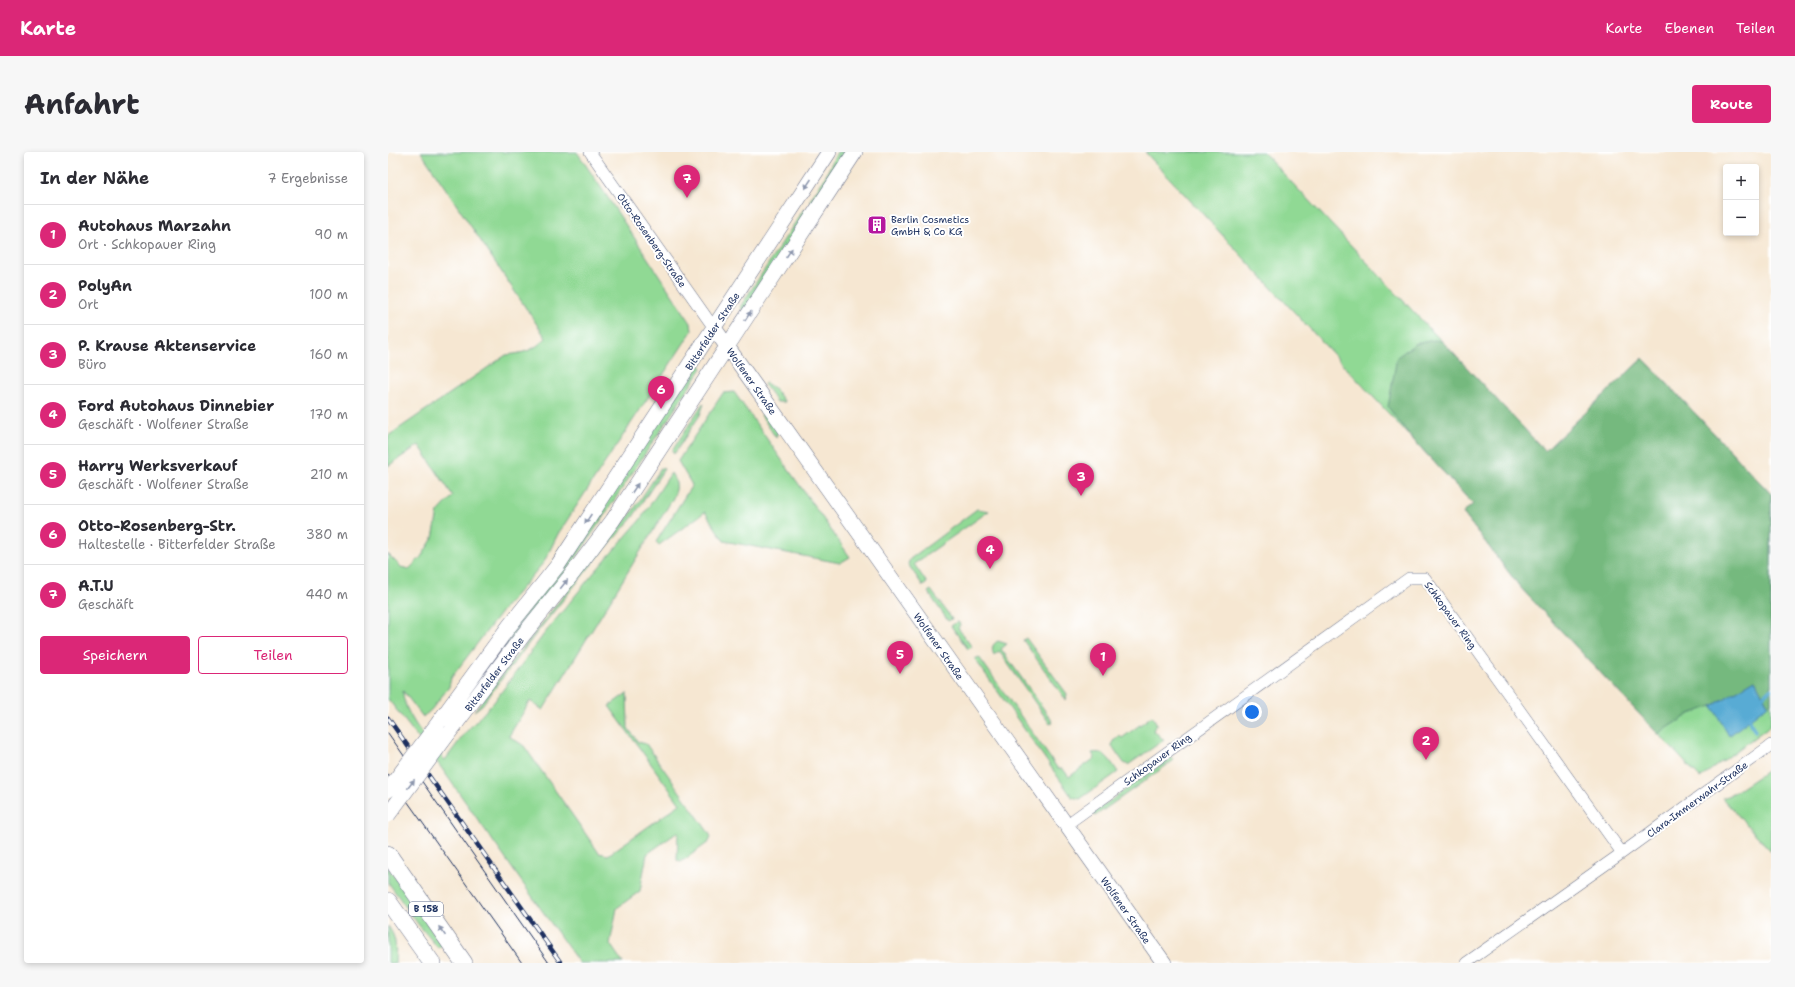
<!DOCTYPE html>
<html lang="de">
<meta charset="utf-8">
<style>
:root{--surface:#fff;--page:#f7f7f7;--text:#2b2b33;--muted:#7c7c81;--line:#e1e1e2;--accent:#db2777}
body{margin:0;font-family:"Shantell Sans",sans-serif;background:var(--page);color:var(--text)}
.controls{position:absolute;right:12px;top:12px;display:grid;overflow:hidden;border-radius:4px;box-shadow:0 2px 6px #0003}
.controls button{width:36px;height:36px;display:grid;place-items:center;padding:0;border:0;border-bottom:1px solid var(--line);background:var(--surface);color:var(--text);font:20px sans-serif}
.you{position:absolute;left:864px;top:560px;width:14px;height:14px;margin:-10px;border:3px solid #fff;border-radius:50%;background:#1a73e8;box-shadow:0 0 0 6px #1a73e833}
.badge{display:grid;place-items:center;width:26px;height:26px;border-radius:50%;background:var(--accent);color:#fff;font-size:13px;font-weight:700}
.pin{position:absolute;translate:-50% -33px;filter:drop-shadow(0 1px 2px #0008)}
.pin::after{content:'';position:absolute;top:21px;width:14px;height:12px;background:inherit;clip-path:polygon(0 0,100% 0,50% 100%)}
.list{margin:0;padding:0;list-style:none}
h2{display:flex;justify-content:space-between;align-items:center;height:52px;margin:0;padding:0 16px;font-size:17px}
h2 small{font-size:13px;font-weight:400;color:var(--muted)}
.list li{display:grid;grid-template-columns:26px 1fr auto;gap:12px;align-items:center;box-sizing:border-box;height:60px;padding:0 16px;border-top:1px solid var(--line)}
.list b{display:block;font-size:15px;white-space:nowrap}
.list p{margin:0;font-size:13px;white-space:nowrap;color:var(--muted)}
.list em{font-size:13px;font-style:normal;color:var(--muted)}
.actions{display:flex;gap:8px;padding:12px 16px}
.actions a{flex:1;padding:9px 0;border:1px solid var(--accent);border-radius:4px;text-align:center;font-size:14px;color:var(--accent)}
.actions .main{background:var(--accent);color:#fff}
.map{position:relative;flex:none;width:1383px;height:811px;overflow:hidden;border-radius:4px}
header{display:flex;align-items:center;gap:24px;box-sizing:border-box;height:56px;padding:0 20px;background:var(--accent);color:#fff}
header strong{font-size:19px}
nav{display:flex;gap:22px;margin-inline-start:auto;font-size:14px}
.intro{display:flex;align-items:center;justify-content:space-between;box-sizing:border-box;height:96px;padding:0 24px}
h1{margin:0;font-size:28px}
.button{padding:10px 18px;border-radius:4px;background:var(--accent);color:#fff;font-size:14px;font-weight:700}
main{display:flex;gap:24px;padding:0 24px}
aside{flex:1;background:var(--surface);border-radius:4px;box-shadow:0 2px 6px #0003}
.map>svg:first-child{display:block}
</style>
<header>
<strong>Karte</strong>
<nav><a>Karte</a><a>Ebenen</a><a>Teilen</a></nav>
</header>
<div class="intro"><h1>Anfahrt</h1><a class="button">Route</a></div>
<main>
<aside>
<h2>In der Nähe<small>7 Ergebnisse</small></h2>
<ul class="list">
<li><span class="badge">1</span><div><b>Autohaus Marzahn</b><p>Ort · Schkopauer Ring</p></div><em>90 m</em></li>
<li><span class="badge">2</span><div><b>PolyAn</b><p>Ort</p></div><em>100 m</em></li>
<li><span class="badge">3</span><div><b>P. Krause Aktenservice</b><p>Büro</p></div><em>160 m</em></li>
<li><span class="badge">4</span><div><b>Ford Autohaus Dinnebier</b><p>Geschäft · Wolfener Straße</p></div><em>170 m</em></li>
<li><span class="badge">5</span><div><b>Harry Werksverkauf</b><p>Geschäft · Wolfener Straße</p></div><em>210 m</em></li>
<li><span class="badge">6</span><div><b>Otto-Rosenberg-Str.</b><p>Haltestelle · Bitterfelder Straße</p></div><em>380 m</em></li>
<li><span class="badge">7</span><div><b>A.T.U</b><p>Geschäft</p></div><em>440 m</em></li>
</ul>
<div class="actions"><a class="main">Speichern</a><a>Teilen</a></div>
</aside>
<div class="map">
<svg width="1383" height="811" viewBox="0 0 1383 811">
<rect width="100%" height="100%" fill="#fff"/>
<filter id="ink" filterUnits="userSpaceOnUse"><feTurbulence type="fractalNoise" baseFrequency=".025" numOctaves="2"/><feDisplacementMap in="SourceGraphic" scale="8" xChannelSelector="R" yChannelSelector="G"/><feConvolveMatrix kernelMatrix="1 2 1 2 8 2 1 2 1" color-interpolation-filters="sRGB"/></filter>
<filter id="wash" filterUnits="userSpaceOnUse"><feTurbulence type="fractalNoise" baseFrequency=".012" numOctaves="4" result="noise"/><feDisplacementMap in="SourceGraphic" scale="16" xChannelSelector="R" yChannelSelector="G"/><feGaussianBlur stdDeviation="0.9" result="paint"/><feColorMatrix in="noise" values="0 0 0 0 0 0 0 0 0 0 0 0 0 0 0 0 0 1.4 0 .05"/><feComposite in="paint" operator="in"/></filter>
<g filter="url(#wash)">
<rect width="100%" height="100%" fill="#f6e7d2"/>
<path fill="#90d994" stroke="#568479" d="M33,0h156c39,57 76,115 114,171l1,8 -134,203 -14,28 -42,49 -51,67 -2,9 -18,23 -8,7 -20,-26c-1,21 27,54 42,69l21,-28 28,-30 50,-68 48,-59 48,-55 31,-47c7,11 7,15 1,27l-129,210 -13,-9 -21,35 15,10 75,107 9,2 72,-51 -71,-98 18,-13 1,35 10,14 8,2 63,89 2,4 -2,5 -28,20 -4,-2 1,-28 -31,22 -7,37 -23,17 -7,36 13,19h-44l-139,-197 -52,-67v-145l13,13 8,2 12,-12 12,-19 5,-26 15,-16 -34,-51 -31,21v-30l118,-81c18,-2 27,-4 40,-17z
M449,0h12l-37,52 -2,-4 14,-21z
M757,0h118l282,299 98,-93 128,136v231l-71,53 -180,-191 -57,-74 10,-9z
M416,57l5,4 -65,99 -4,-5z
M310,211l4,5 -134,202 -108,139 -4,-2z
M378,231l9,6 10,13h-8l-13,-18z
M346,240l116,165 -10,6 -116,-22 -19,-29 -46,33 -3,-3 36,-57 -14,-24 45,-68z
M315,251l1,1 -4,11 -26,39 -2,-3z
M376,261l14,18 -2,7 -15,-23z
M274,315l2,2 -31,48 -41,47 -54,67 -56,74 -8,6 117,-151 39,-45z
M589,357l12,2 -75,53 13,19 -4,3 -15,-22 2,-5z
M543,438l21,29 -4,2 -20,-29z
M570,469l2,4 -2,3 14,19 -4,2 -17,-23z
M638,486l41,56 -1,6 -43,-60z
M610,489l9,3 -6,5 52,73 -3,2 -51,-73 -5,4c-3,-6 -2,-11 4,-14z
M591,505l79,112h5l6,8 26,-19 -3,-5c14,-3 18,8 26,19l-38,27 -8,-2 -97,-138z
M764,564l5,8 -4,6 11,10 -36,25 -4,-2 -12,-17 1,-5 7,-5 2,2z
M783,605l3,3 -79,56 -2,-3z
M1383,616v83l-49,-53 10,-4z
M0,715l54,78 -4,3 -20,-24 -30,-42z
M0,774c9,12 8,22 7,37h-7z"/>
<path fill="#74b97e" stroke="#48746e" d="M1046,188l8,1 103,110 98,-93 128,136v208l-3,3 -13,-25 -43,26 -22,8 -32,20 -138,-147 -57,-74 10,-9 -62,-67 -23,-30 9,-50 18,-13z"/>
<path fill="#58abd4" stroke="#3a6d99" d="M1367,528l13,25 -39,31 -17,-30z"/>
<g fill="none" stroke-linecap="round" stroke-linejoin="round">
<path stroke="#58abd4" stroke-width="3.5" d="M1372,547l11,-10
M1359,564l8,15"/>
</g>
</g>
<g filter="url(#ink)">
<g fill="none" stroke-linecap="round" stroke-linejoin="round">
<g stroke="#686f87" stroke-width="12">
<path id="street" d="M202,0l124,176
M678,673l343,-247h16l197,275
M1078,811l156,-110 149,-108"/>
</g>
<g stroke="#686f87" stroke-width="16">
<path id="secondary" d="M326,176l450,635
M51,570l71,-97 48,-60 271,-413
M60,582l76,-100 49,-61 40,-53 242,-368"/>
</g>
<g stroke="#686f87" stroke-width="18">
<path id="primary" d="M0,702l76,109
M0,749l44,62"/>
</g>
<use href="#street" stroke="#fff" stroke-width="11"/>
<use href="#secondary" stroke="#fff" stroke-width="15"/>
<use href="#primary" stroke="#fff" stroke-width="17"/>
<path stroke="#1b2f5e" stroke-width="1" d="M0,581l161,230
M0,622l134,189"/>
<g stroke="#1b2f5e" stroke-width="4.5">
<path id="rail" d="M0,566l173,245"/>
</g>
<use href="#rail" stroke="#fff" stroke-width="3" stroke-dasharray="9" stroke-linecap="butt"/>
<g stroke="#686f87" stroke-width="16" stroke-linecap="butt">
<path id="secondary-bridge" d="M0,638l51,-68
M0,663l60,-81"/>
</g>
<use href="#secondary-bridge" stroke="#fff" stroke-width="15"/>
</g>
<defs><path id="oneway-solid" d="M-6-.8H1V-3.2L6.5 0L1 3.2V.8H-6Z"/></defs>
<g fill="#8d97ae">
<use href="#oneway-solid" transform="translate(420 32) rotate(124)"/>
<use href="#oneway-solid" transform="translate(401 101) rotate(-56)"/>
<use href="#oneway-solid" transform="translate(360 164) rotate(-57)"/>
<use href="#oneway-solid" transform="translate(247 336) rotate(-56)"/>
<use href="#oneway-solid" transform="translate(200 367) rotate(124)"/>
<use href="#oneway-solid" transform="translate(176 432) rotate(-51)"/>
<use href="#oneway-solid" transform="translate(23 632) rotate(-53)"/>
<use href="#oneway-solid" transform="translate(54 779) rotate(-125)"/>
</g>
</g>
<defs>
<g id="building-square" transform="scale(1)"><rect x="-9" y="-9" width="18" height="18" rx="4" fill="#b5179e" stroke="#fff"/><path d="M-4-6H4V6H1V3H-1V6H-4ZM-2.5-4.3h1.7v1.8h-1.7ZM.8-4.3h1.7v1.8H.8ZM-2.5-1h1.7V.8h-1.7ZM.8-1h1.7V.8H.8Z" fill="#fff"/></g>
</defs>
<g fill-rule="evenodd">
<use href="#building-square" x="489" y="73"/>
</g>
<g text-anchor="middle" stroke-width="4" stroke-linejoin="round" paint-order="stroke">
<rect fill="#fff" stroke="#5f6d8e" stroke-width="1" x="21" y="750" width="34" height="14" rx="3"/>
<g font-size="9" font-weight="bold" fill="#1b2f5e">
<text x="38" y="760">B 158</text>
</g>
<g font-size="10" fill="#1b2f5e" stroke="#fff" text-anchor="start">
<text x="503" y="71">Berlin Cosmetics<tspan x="503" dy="12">GmbH &amp; Co KG</tspan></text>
</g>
<g font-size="10" fill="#1b2f5e" stroke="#fff">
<text transform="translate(264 88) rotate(55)" y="4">Otto-Rosenberg-Straße</text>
<text transform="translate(324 179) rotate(-57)" y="4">Bitterfelder Straße</text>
<text transform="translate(364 229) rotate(55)" y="4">Wolfener Straße</text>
<text transform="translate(1063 463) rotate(54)" y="4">Schkopauer Ring</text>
<text transform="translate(551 494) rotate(55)" y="4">Wolfener Straße</text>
<text transform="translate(106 522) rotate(-53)" y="4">Bitterfelder Straße</text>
<text transform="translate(769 607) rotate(-36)" y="4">Schkopauer Ring</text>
<text transform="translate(1309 647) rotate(-36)" y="4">Clara-Immerwahr-Straße</text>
<text transform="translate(738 758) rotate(55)" y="4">Wolfener Straße</text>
</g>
</g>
</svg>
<div class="controls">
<button>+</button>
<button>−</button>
</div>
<div class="you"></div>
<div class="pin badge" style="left:715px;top:524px">1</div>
<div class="pin badge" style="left:1038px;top:608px">2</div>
<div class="pin badge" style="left:693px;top:344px">3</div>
<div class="pin badge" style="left:602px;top:417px">4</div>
<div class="pin badge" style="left:512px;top:522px">5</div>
<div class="pin badge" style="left:273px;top:257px">6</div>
<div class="pin badge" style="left:299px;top:46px">7</div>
</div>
</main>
